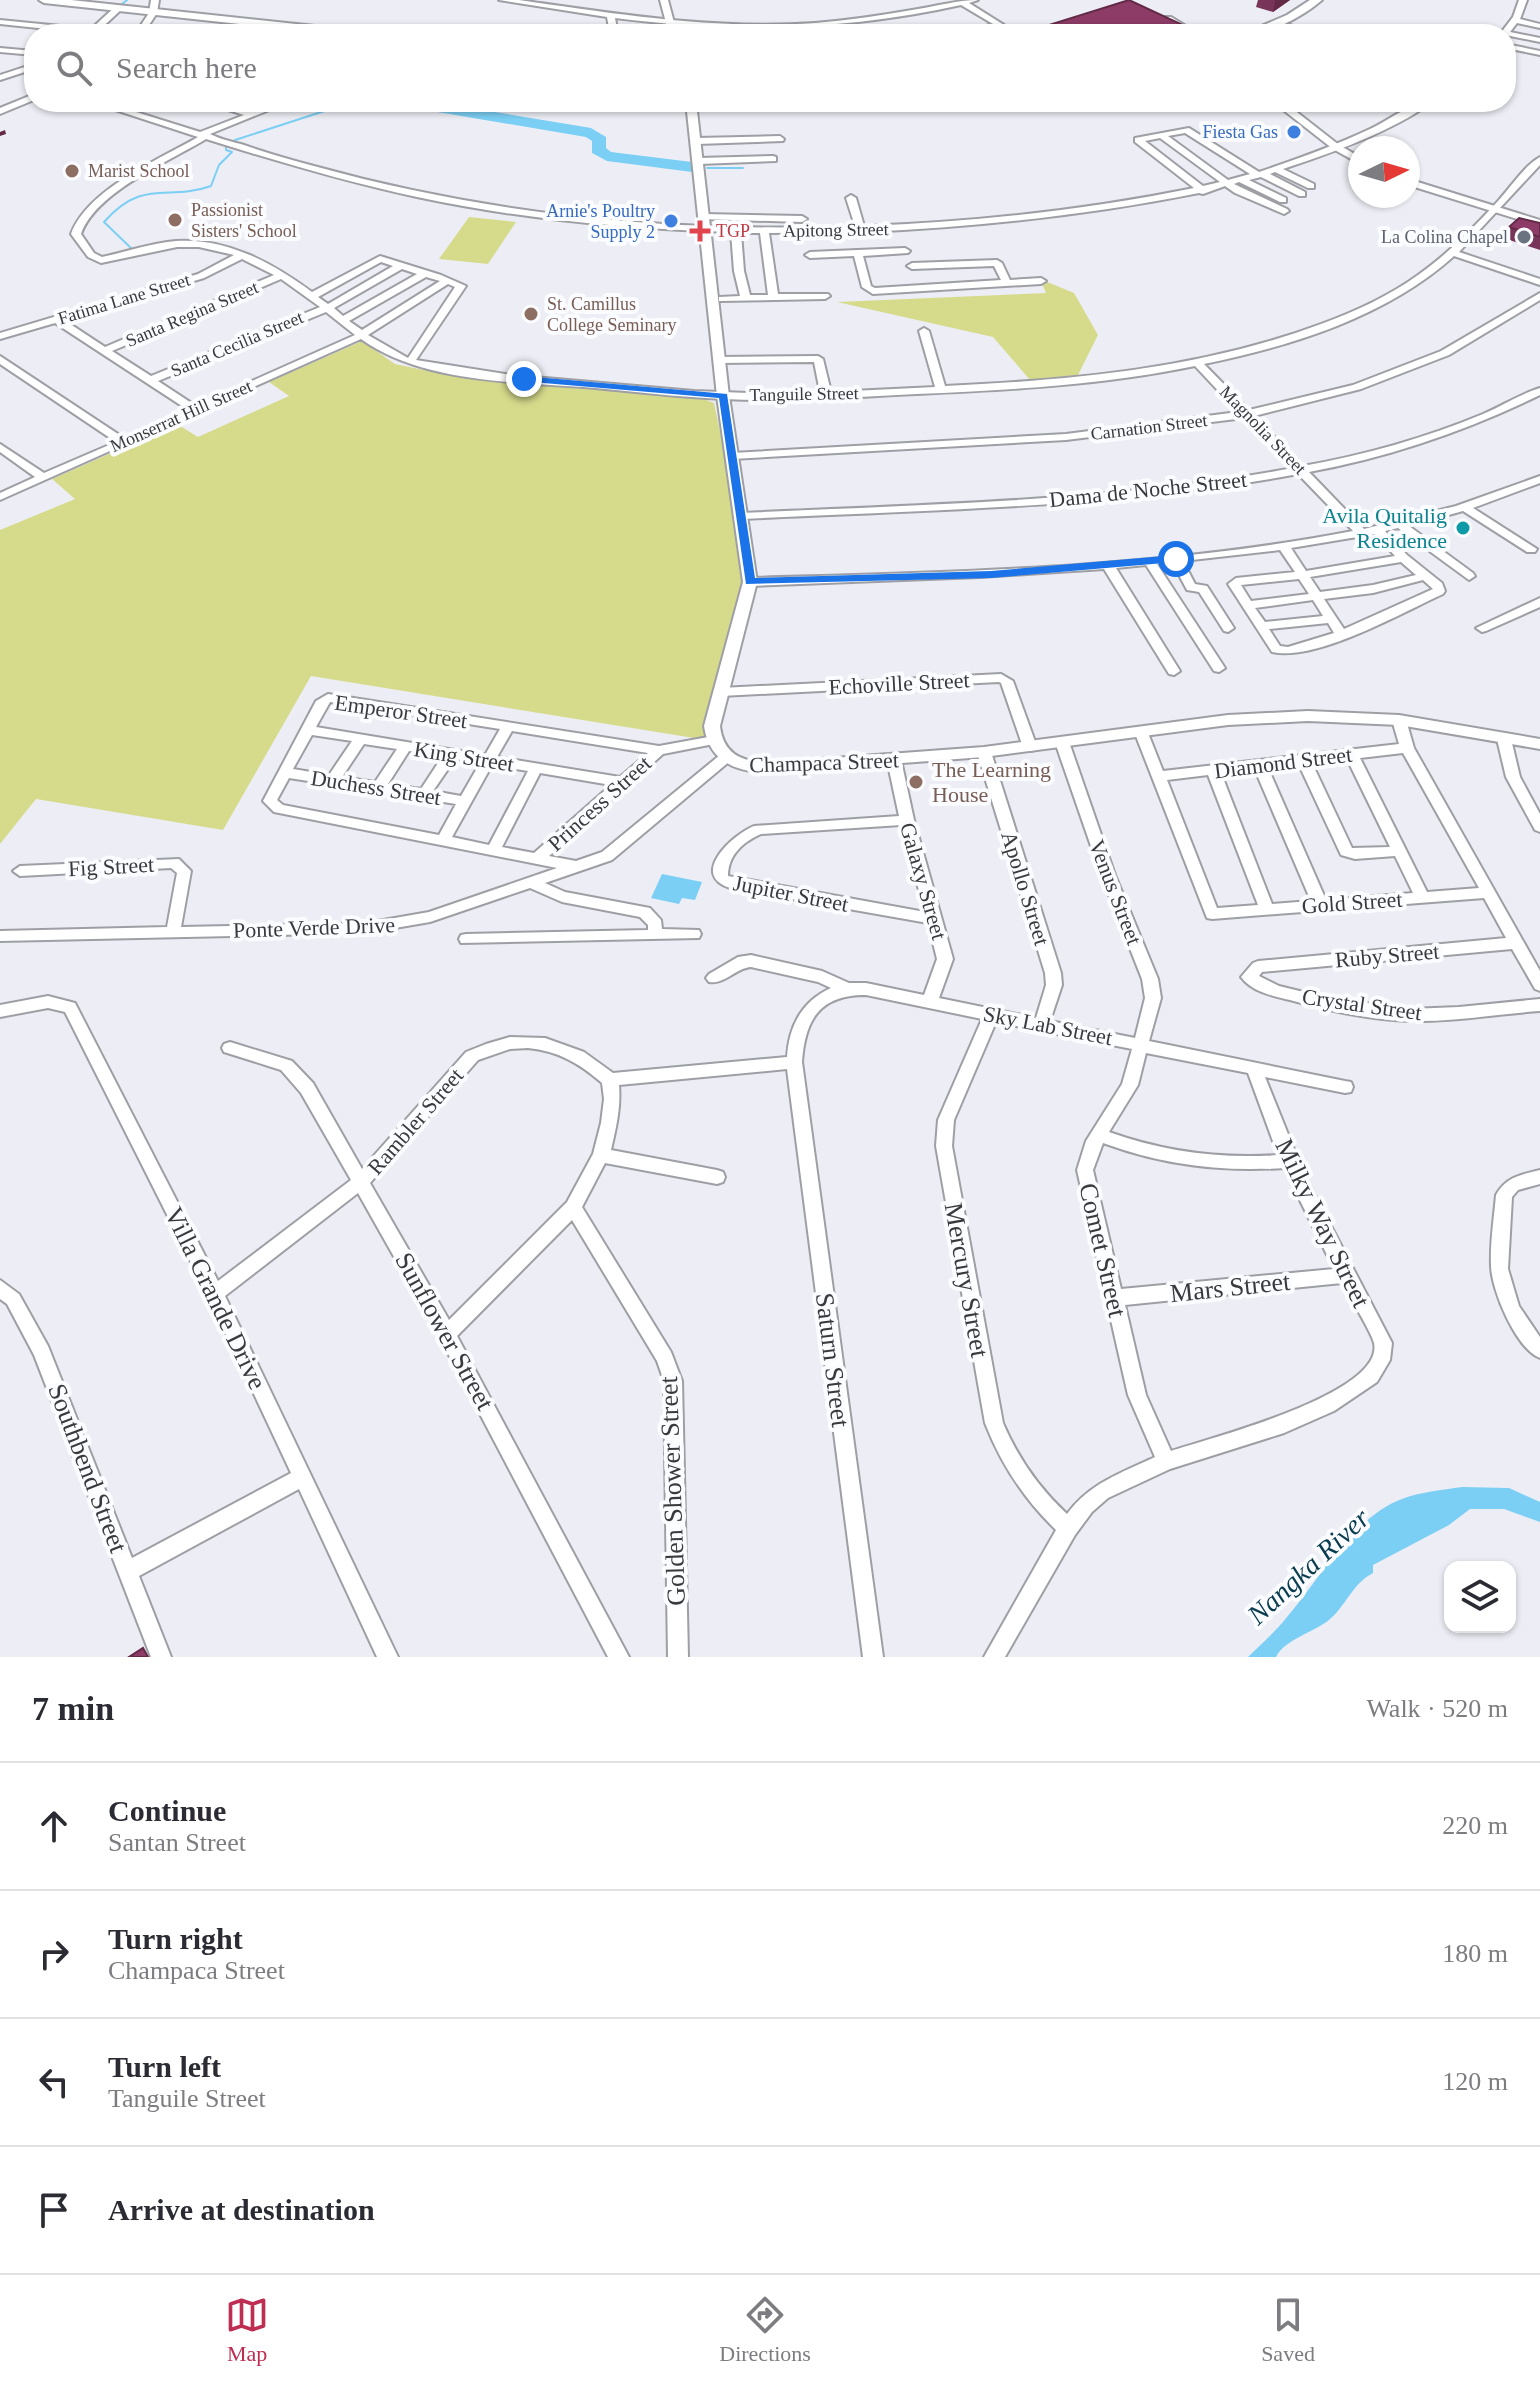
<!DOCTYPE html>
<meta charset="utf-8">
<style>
:root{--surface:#fff;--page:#f2f2f3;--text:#2b2b33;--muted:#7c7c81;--line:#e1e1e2;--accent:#be2e53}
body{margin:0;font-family:Georgia,serif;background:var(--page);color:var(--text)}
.controls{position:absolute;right:24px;bottom:24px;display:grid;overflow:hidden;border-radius:16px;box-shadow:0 2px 6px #0004}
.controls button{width:72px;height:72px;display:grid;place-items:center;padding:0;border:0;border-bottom:2px solid var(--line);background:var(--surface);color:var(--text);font:40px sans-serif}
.compass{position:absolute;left:1348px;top:136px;width:72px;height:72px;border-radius:50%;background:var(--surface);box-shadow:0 2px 6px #0004;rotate:85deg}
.stop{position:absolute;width:24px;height:24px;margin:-18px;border:6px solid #1a73e8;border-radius:50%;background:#fff}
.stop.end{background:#1a73e8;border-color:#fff;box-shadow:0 2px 8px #0008}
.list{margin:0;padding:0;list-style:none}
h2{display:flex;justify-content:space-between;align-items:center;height:104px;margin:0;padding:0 32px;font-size:34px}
h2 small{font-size:26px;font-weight:400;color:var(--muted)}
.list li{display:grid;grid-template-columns:52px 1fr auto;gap:24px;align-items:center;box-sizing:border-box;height:128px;padding:0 32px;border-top:2px solid var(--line)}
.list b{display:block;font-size:30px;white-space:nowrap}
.list p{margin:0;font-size:26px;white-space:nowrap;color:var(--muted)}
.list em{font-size:26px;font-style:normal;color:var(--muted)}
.icon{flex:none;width:44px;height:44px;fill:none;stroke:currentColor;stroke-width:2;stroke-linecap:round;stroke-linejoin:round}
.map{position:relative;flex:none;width:1540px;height:1657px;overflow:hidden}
.search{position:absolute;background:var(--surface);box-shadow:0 2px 6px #0004;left:24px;right:24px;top:24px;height:88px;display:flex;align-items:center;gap:20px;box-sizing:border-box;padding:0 28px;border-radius:32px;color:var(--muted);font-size:30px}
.sheet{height:616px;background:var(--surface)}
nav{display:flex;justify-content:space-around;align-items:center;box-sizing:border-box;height:112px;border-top:2px solid var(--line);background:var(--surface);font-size:22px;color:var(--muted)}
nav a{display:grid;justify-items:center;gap:4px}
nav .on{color:var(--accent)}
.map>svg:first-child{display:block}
</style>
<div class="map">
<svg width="1540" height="1657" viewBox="0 0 1540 1657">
<rect width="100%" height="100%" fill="#edeef5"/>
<path fill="#d6db8c" d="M469,217l47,5 -28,42 -49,-5z
M1040,279l34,14 24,42 -20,40 -48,5 -37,-43 -156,-35 209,-9z
M362,341l33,23 48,10 255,23 16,6 11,52 17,132 -33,114 -2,35 -13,2 -383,-62 -88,154 -187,-31 -36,45v-314l75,-31 -23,-20 125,-55 21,13 91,-41 -20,-14z"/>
<path fill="#7ccff4" d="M662,874l40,8 -7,18 -13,-2 -3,6 -28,-6z
M1462,1487l47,1 31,14v20l-36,-13h-34l-21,16 -76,40v8c-21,11 -27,33 -44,47 -15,12 -45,20 -53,37h-28c13,-13 27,-25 39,-40 32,-37 66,-100 115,-118 18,-7 40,-9 60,-12z"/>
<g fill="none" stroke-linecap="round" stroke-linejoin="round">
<path stroke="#7ccff4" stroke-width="2" d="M122,4l5,-4
M707,168h36
M132,249l-28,-27c40,-45 63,-20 107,-36l8,-21 13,-13 -6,-2v-4l9,-6 117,-38"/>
<path fill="#7ccff4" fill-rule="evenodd" d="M400,102h35l156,26 15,9v11l5,4 81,10 8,5 -8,5 -85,-11 -15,-8v-12l-6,-4 -178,-30z"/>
<g stroke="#9e9fa5" stroke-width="4">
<path id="minor" d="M499,0h20c98,14 196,30 296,23 35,-3 69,-8 103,-14 20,-3 39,-9 60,-9l-9,3 35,22 -31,9h-14l34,-10 -32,-19c-117,26 -227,28 -346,13l3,16h-8l-3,-17z
M1519,0h8l-7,19 20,5v4l-23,-5 -7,9 30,6v4l-40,-8 13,-17z
M116,6l7,2 -28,26 -95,-10v-4l91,9z
M1277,21l35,11 1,2h-12l-27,-9v-4z
M1506,44l34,7v4l-34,-7z
M0,48l34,3v4l-34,-3z
M34,64v5l-34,11v-5z
M91,102h13l96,30 44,-17 -41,-13c17,0 31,8 47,9 11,1 25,-9 39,-9l-79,32c10,5 23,8 34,11 23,8 47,15 70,21 176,49 359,67 541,60l-9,-28 5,-3 5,3 8,28c111,-4 221,-16 330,-38l-59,-46v-4l54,-10 70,44c38,-13 75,-26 111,-43 20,-9 40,-27 62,-27 -38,29 -103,52 -149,67l31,15v4h-6l-33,-16 -5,2 35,18v4h-6l-38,-19 -12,3 37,18v4h-6l-41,-20 -5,2 53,25 2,2 -5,3 -49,-21 -10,-7 -22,8 -4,-1c-110,22 -221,34 -334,39l-4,2 -4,-2 -88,1 9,61h50l2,2 -5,3 -106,2v-4l21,-1 -6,-25 -3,-39c-105,-3 -211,-13 -314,-35 -71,-15 -141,-36 -211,-58 -38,23 -110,53 -125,95l13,19 8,4c24,-5 49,-14 74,-16 51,-3 95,21 136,51l68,-36 61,19 25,11 -50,74 95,15 183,16 55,2 71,-1 -6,-30 -95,1 -5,-3 5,-3 99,-1 5,3 8,33 104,-5 -16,-56 5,-3 5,3 16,55c128,-6 255,-17 376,-62 33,-12 68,-28 97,-49 30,-21 55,-47 80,-74 13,-14 26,-35 42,-44v8l-81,87 81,27v6l-86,-29c-68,61 -162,90 -250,108l45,46 104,-25 88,-34 99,-58v7l-91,55 -88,34 -107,27 49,50c62,-11 122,-28 180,-52 19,-8 37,-20 57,-26v7c-74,36 -150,62 -231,77l55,57 92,-23 84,-30v7l-67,25 64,41 -2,3h-8l-64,-41 -54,15 64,47 2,3 -6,4 -71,-52 -13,3 22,24 35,28 3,8 -2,3c-42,19 -127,68 -171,58l-44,-68 8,-6 59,-6 -15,-22 -97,11 12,23 12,2 27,42 -6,4 -4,-1 -25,-39 -12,-2 -15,-28 -15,2 68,104 -6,4 -5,-1 -68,-106 -30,3 64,103 -6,4 -5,-1 -65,-105 -124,8 -230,9 -6,-4 6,-4c201,-6 405,-9 603,-47l-55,-57c-182,34 -371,36 -556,45l-6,-3 6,-3c183,-9 370,-11 551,-45l-49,-50 -178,22 -334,19 -6,-3 6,-3 334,-19 172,-22 -43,-46c-92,19 -185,24 -278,28 -65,3 -130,8 -194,5 -47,-2 -93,-8 -140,-12 -71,-5 -162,-5 -222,-48l-361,161v-7l35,-16 -35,-25v-8l44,29 72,-31 -116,-78v-8l124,82 64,-28 -133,-87 -55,16v-6l198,-59 36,-19 -35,-8h-22l-76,16 -13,-6 -17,-23c17,-45 87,-74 127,-97zM1185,133l65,41 -22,6 -60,-44zM1160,138l60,44 -17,4 -58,-45zM741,233h19l8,62h-18l-6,-24zM242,259l32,16 -169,72 -41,-27 140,-42zM381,262l12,4 -65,38 -10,-7zM402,269l15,5 -74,42 -9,-8zM426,277l14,4 -78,49 -13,-9zM281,279l39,28 -169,69 -39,-25zM448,284l7,3 -47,71 -40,-23zM326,312l29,23 -159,71 -38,-25zM1375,534l20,22 -89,15 -15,-23zM1401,562l15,13 -43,10 -53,7 -10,-15zM1299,579l10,15 -58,7 -10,-16zM1423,580l10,9 -89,40 -20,-30 49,-6zM1313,600l10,16 -58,6 -10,-14zM1328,623l6,10 -46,14 -8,-1 -11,-17z
M780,136l4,3 -1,2 -86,3 -4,-3 4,-3z
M773,156l3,1v4l-77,3 -4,-3 4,-3z
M703,214l99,2 5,3 -5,3 -102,-3 -2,-2z
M905,248l5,3 -2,2 -45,3 8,30 4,2 126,-8 -7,-14 -82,3 -5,-3 5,-3 85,-3 5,3 8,17 31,-2 5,3 -5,3 -168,10 -11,-7 -8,-31 -44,2 -5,-3 5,-3z
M1540,598v9l-54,24 -4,1 -6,-4z
M1001,674l12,7 24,66 -2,3 -5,1 -7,-4 -22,-64 -2,-1 -278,14 -6,-4 6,-4z
M328,694l331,52 55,-10 5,1 2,3 -2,3 -56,11 -114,102 27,5 26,-9 118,-97h10l2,3 -2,3 -118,99 -67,23 20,9 85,16 11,12 1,9 37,1 2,4 -2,4 -238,5 -2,-4 2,-4 5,-1 182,-4v-5l-8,-8 -78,-15 -32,-14 -100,34 -64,11 -366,8v-10l167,-4 10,-54 -6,-5 -151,8 -7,-5 7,-5 159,-7 12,12 -10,56 185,-4 63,-11 128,-44 -283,-56 -11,-11 53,-100zM330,702l170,27 -15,26 -169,-28zM512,731l136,22 -28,24 -123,-20zM312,735l40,6 -23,34 -36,-6zM364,744l33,5 -22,33 -33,-5zM409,751l33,6 -21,32 -33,-5zM455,759l25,4 -19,33 -28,-5zM492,765l36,6 -39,74 -37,-8zM540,773l71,12 -77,68 -32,-6zM289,778l167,26 -17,31 -156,-30 -6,-5z
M1399,716l7,4 8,28 126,223v20l-5,-2 -23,-40 -250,23 -3,4 20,10 45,11 86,12 49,-2 81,-8v12c-43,3 -86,11 -129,10 -40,-1 -82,-10 -121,-21 -17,-4 -38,-8 -49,-23l12,-14 5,-2 248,-23 -22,-40 -272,21 -5,-1 -73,-187 7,-4 5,1 17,43 236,-27 -7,-24zM1403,753l76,135 -52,4 -67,-134zM1347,759l43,88 -38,1 -40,-85zM1299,765l42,90 14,4 40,-3 18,37 -87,7 -58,-132zM1255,770l56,131 -39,3 -51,-131zM1208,775l50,130 -41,3 -50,-128z
M1504,735l7,4 9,38 20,37v18l-5,-2 -29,-53 -9,-38z
M1062,738l7,4 46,133 43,104 3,19 -12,43 196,40 6,1 2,5 -2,5 -6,1 -80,-16 39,97 88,169 -2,17 -13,22 -43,29 -50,22 -114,36 -62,29 -16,14 -17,23 -70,122h-21l72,-127c-32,-31 -55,-66 -71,-107l-49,-277 2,-26 44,-101 -116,-24c-46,0 -61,24 -64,67l81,595h-20l-76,-588 -168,16c2,23 -3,43 -8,65l106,20 6,2 2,5 -2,5 -6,2 -112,-21 -23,44 89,145 11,29 6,276h-20l-4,-276 -7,-20 -85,-141 -115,116 172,321h-21l-167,-317 -83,-147 -133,103 173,361h-21l-78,-168 -160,87 32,81h-20l-117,-302 -27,-51 -7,-5v-19l19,14 29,52 84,212 159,-85 -82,-175 -144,-286 -17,-4 -48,9v-12l48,-9 27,7 143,278 133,-101 -50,-87 -20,-23 -57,-18 -2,-4 2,-4 6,-2 62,19 21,22 49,86 104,-117 20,-8 24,-7 35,1 39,14 29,21 174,-16c2,-31 15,-56 44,-69l-13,-6 -67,-15c-15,1 -27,18 -42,15l-3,-4 3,-4 29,-17 13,-2 71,16 27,12h17l58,12 13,-36 -9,-36 -198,-35c-41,-13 2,-53 24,-62l145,-10 -12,-56 7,-4 7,4 13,60 39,139 -14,39 97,20 10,-33 -1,-12 -68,-221 7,-4 7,4 70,221 1,12 -12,36 85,17 10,-40 -3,-19 -41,-104 -46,-133zM901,825l24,87 -197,-36c0,-21 15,-34 33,-42zM996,1022l136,27 -10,35 -36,57 -9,29 51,225 27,62c-34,16 -65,26 -88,57 -28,-26 -49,-56 -64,-91l-51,-277 2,-26zM528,1048c30,3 51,15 74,35l2,16 -3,24 -8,31 -26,48 -118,118 -79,-137 108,-123 32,-11zM1146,1053l102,20 30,82c-58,4 -113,-3 -169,-23l29,-47zM1103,1143c60,22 117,29 181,25l50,101 -213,20 -28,-119zM1342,1283c7,13 29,48 32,60 11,51 -167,96 -203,108l-25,-56 -21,-90z
M1540,1170v14l-22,6 -6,7 -4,72 11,37 21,31v21c-24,-9 -49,-69 -49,-93 -1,-23 3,-47 5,-70 10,-18 24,-20 44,-25z"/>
</g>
<g stroke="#9e9fa5" stroke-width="4">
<path id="tertiary" d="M151,0h8l-2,13 -14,21h-8l14,-21z
M660,0h8l9,34h-8z
M1165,17h6l28,17h-11l-23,-13z
M34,94v6l-34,14v-6z
M686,102h10l33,294 28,186 -37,144c3,27 20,35 46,37l218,-16 244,-32 80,-4 91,4 141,24v10l-141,-24 -91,-4 -80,4 -244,32 -218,16c-32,-2 -57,-12 -62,-47l39,-144 -26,-186z
M1273,102h11l55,43 21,12v7l-27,-15z
M1408,179l132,41v6l-132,-41z"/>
</g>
<g stroke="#9e9fa5" stroke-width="4">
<path id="secondary" d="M39,0h32l291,31 5,3h-33l-290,-31z
M1310,0h12c-21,18 -52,34 -79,34l44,-19z
M684,102h234l-5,3 -109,4 -115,-4z"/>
</g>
<use href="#minor" fill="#fff" fill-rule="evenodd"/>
<use href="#tertiary" fill="#fff" fill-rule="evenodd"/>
<use href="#secondary" fill="#fff" fill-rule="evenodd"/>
</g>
<path fill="#793459" d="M1258,0h32l-17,12 -17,-5z
M1052,24l132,10h-130l-3,-1z
M1540,223v27l-34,-11 3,-12z"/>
<path fill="#632a48" d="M1275,0h15l-17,12z
M1185,26l-1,8h-23z
M5,130l1,4 -6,2v-4z"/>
<path fill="#8d3c67" stroke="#632a48" stroke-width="2" d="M1129,0l56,26 -24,8h-84l-25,-10z
M1519,218l21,5v14l-31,-10z
M143,1648l5,9h-19z"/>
<path fill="#1a73e8" d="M524,376l203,18 28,184 236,-7 185,-16 5,4 -5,3 -185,16 -245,6 -27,-186 -199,-17z"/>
<g fill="#3f7fe0" stroke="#fbfcff" stroke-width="3">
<circle cx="1294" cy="132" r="8"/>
<circle cx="671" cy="221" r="8"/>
</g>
<g fill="#8d6e63" stroke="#fbfcff" stroke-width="3">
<circle cx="72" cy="171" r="8"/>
<circle cx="175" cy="220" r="8"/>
<circle cx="531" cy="314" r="8"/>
<circle cx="916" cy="782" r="8"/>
</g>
<path fill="#e0444e" stroke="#fbfcff" stroke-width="3" d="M696 219h8v8h8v8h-8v8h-8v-8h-8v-8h8z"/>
<circle fill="#6b7280" stroke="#fbfcff" stroke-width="3" cx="1524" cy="237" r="8"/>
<circle fill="#0f9aa8" stroke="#fbfcff" stroke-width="3" cx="1463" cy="528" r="8"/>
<g text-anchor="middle" stroke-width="8" stroke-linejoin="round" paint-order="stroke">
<g font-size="18" fill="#366cbe" stroke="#fbfcff" text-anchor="end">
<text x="1278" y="138">Fiesta Gas</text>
<text x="655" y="217">Arnie's Poultry<tspan x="655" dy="21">Supply 2</tspan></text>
</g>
<g font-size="18" fill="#785e54" stroke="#fbfcff" text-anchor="start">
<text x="88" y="177">Marist School</text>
<text x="191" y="216">Passionist<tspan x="191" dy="21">Sisters' School</tspan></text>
<text x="547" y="310">St. Camillus<tspan x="547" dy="21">College Seminary</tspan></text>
</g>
<g font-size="18" fill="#393a3c" stroke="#fbfcff">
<text transform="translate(836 230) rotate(-1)" y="6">Apitong Street</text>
<text transform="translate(124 299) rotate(-17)" y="6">Fatima Lane Street</text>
<text transform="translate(192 314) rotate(-23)" y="6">Santa Regina Street</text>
<text transform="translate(237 344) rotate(-23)" y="6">Santa Cecilia Street</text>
<text transform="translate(804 394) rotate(-1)" y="6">Tanguile Street</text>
<text transform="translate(181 416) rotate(-24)" y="6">Monserrat Hill Street</text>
<text transform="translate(1149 427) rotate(-7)" y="6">Carnation Street</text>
<text transform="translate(1263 430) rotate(46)" y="6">Magnolia Street</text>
</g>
<g font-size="18" fill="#be3a42" stroke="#fbfcff" text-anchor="start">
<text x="716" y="237">TGP</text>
</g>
<g font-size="18" fill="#5b616d" stroke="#fbfcff" text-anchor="end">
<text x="1508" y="243">La Colina Chapel</text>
</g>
<g font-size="22" fill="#393a3c" stroke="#fbfcff">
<text transform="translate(1148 489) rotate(-6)" y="8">Dama de Noche Street</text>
<text transform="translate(899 683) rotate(-3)" y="8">Echoville Street</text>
<text transform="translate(401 711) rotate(8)" y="8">Emperor Street</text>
<text transform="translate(464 756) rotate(9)" y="8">King Street</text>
<text transform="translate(824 762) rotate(-2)" y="8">Champaca Street</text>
<text transform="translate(1283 762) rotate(-7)" y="8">Diamond Street</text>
<text transform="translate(376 787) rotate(9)" y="8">Duchess Street</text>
<text transform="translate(599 803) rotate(-42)" y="8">Princess Street</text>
<text transform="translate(111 866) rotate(-3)" y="8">Fig Street</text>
<text transform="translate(924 881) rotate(74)" y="8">Galaxy Street</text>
<text transform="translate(1026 888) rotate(73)" y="8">Apollo Street</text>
<text transform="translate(1116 892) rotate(69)" y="8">Venus Street</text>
<text transform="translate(791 893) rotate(11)" y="8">Jupiter Street</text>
<text transform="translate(1352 902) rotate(-4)" y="8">Gold Street</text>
<text transform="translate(314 927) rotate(-2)" y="8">Ponte Verde Drive</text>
<text transform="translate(1387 955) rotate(-5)" y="8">Ruby Street</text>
<text transform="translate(1362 1004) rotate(8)" y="8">Crystal Street</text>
<text transform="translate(1048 1025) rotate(11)" y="8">Sky Lab Street</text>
<text transform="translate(415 1121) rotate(-49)" y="8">Rambler Street</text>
</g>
<g font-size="22" fill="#0d838f" stroke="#fbfcff" text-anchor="end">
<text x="1447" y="523">Avila Quitalig<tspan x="1447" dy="25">Residence</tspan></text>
</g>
<g font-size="22" fill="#785e54" stroke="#fbfcff" text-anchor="start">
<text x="932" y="777">The Learning<tspan x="932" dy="25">House</tspan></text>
</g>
<g font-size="26" fill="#393a3c" stroke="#fbfcff">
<text transform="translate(1323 1223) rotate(64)" y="9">Milky Way Street</text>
<text transform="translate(1103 1250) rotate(77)" y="9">Comet Street</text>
<text transform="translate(967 1280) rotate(80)" y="9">Mercury Street</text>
<text transform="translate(1230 1287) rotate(-6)" y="9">Mars Street</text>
<text transform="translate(216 1298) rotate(64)" y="9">Villa Grande Drive</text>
<text transform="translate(445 1331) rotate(61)" y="9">Sunflower Street</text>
<text transform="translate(833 1360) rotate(83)" y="9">Saturn Street</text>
<text transform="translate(88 1468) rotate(69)" y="9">Southbend Street</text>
<text transform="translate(672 1491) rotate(-92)" y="9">Golden Shower Street</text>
</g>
<g font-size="28" font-style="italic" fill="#0a3c4f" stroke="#fbfcff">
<text transform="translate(1308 1566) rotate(-43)" y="10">Nangka River</text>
</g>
</g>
</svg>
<div class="controls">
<button><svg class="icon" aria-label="layers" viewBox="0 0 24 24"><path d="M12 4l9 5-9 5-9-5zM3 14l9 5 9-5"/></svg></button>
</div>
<svg class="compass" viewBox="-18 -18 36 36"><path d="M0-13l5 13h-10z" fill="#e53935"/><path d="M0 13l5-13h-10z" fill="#7c7c81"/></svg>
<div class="stop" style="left:1176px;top:559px"></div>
<div class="stop end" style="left:524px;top:379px"></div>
<div class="search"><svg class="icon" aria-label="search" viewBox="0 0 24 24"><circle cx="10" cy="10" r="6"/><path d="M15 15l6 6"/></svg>Search here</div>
</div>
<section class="sheet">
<h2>7 min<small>Walk · 520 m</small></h2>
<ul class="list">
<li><svg class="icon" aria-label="ahead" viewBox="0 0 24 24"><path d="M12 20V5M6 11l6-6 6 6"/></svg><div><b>Continue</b><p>Santan Street</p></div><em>220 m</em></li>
<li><svg class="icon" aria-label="right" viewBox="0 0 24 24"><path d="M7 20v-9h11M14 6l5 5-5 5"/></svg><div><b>Turn right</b><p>Champaca Street</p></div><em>180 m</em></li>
<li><svg class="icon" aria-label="left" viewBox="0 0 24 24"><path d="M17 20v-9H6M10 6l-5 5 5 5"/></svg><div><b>Turn left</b><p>Tanguile Street</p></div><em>120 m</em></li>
<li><svg class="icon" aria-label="arrive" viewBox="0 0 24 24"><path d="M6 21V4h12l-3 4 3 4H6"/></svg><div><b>Arrive at destination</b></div></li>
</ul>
</section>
<nav>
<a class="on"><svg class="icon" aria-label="map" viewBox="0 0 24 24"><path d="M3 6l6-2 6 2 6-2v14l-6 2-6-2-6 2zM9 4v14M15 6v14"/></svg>Map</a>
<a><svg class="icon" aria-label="directions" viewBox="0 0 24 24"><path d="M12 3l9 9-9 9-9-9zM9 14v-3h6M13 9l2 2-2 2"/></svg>Directions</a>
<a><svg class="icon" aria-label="saved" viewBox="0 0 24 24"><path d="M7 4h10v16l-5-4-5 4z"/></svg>Saved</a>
</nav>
